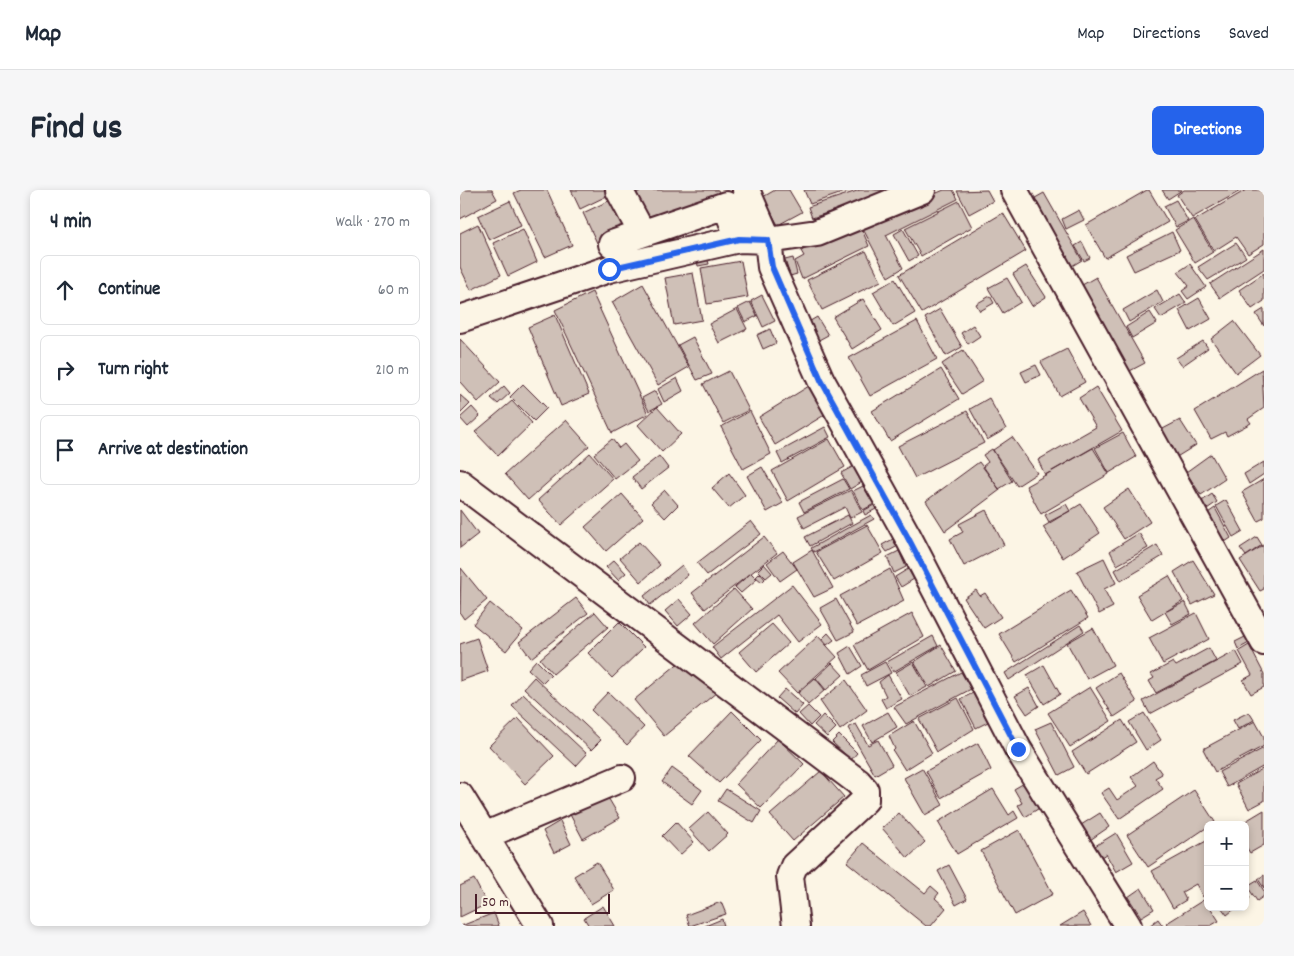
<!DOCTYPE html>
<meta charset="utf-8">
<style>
:root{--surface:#fff;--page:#f6f6f7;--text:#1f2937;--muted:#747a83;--line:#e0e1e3;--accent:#2563eb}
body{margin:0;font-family:Dekko,sans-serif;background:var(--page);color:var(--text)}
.controls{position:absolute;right:15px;bottom:15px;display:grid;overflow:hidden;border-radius:8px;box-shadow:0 2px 8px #0003}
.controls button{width:45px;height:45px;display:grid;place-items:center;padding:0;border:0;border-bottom:1px solid var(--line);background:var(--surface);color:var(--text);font:25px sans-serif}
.scale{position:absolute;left:15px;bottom:12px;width:135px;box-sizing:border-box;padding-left:5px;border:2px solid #4a1f2b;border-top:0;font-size:14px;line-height:18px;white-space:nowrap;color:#4a1f2b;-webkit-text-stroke:4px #fcf5e5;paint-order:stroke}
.stop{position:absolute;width:15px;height:15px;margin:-11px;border:4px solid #2563eb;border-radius:50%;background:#fff}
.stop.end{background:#2563eb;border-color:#fff;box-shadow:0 1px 5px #0008}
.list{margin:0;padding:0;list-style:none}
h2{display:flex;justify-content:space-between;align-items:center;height:65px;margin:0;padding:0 20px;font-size:21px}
h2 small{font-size:16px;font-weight:400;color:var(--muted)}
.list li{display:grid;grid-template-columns:32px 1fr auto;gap:15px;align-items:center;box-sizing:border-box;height:70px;margin:0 10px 10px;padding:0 10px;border:1px solid var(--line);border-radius:8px}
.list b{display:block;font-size:19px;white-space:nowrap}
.list em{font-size:16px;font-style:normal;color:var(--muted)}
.icon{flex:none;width:28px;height:28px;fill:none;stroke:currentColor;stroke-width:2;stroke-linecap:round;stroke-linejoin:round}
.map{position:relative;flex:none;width:804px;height:736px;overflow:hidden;border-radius:8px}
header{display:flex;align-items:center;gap:30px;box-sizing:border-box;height:70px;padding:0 25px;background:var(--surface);border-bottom:1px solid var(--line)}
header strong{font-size:24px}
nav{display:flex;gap:28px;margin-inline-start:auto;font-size:18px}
.intro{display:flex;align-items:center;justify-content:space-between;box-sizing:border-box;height:120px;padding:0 30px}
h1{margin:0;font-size:35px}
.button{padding:12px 22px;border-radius:8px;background:var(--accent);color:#fff;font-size:18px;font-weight:700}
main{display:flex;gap:30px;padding:0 30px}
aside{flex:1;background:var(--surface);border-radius:8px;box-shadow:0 2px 8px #0003}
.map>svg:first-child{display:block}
</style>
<header>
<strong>Map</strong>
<nav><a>Map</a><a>Directions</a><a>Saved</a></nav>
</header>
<div class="intro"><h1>Find us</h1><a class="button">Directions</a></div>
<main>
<aside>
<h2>4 min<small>Walk · 270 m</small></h2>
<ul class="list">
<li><svg class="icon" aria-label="ahead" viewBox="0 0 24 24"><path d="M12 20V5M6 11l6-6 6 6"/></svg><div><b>Continue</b></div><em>60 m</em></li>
<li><svg class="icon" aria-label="right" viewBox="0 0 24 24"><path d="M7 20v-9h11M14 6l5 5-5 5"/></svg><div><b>Turn right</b></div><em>210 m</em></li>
<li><svg class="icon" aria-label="arrive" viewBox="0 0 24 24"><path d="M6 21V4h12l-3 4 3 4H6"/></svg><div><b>Arrive at destination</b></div></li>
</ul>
</aside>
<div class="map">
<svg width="804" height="736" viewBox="0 0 804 736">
<rect width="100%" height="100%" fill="#fcf5e5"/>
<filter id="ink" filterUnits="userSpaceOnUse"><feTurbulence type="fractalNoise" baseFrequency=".02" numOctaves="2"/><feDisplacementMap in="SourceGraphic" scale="10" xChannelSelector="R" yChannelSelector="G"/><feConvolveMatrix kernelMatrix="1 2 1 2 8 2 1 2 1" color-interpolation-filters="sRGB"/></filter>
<g filter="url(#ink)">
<path fill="#cfc0b7" stroke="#4a1f2b" d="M0,0h32l5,9 -37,20z
M61,0h26l25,55 -27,12 -31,-64z
M111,0h38l2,4 -31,15z
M185,0h73l4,9 -78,28 -12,-33z
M315,0h14l13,22 -24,13 -15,-28z
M344,0h47l-41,14z
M400,0h22l1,4 -71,24 -4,-11z
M484,0h9l5,9 -72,36 17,33 -15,9 -27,-52z
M527,0l6,11 -24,13 -12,-23z
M687,0h2l19,32 -63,36 -19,-33z
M702,0h20l-14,9z
M724,0h58l-50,28 -15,-23z
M786,0h18v54l-16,10 -12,-17 -22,14 -19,-31z
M584,3l38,67 -17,10 -37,-68z
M157,7l14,30 -34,16 -14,-30z
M716,10l12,21 -12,6 -12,-21z
M50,11l11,24 -32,15 -11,-24z
M499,11l13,26 -51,29 -16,-28z
M619,20l5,10 -18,9 -4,-10z
M543,23l23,38 -104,62 -23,-38z
M733,29l20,33 -18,11 -20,-33z
M399,33l10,23 -67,33 -7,-18 9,-5 -3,-5z
M18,34l23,51 -30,15 -11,-23v-34z
M63,39l14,33 -29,14 -15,-33z
M443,39l15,27 -9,5 -15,-27z
M712,42l8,18 -46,21 -8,-16z
M622,52l8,16 -6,3 -9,-15z
M776,53l10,14 -38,23 -10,-13z
M804,59v20l-44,29 -10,-14z
M406,61l15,30 -59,29 -15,-30z
M246,63l3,11 -11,2 -2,-11z
M333,68l4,16 -7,2 -5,-16z
M281,71l7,36 -41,7 -6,-36z
M730,74l16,23 -18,12 -6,-8 7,-5 -11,-14z
M566,76l20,31 -14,9 -19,-32z
M233,83l9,47 -28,5 -9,-47z
M804,83v28l-12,8 -13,-19z
M636,87l49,86 -19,10 -49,-85z
M547,88l14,24 -18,11 -15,-25z
M435,89l20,34 -22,13 -20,-34z
M183,94l46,83 -31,18 -46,-83z
M697,100l6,12 -34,20 -6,-12z
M132,102l56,122 -36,19 -57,-123z
M720,104l6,9 -25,15 -6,-9z
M302,105l13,26 -12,6 -12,-26z
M530,106l4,7 -14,8 -4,-7z
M739,108l12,21 -21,12 -11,-21z
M403,109l19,31 -30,19 -19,-32z
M290,112l7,14 -12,6 -7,-14z
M277,119l10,20 -28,14 -10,-19z
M480,119l22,38 -16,9 -21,-38z
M804,119v17l-8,-12z
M690,122l7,11 -25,15 -6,-11z
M95,125l34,79 -28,12 -33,-79z
M357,127l11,18 -11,6 -10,-18z
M457,131l20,38 -67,37 -21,-38z
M774,131l26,34 -24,18 -25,-34z
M513,135l7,11 -12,8 -7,-11z
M310,139l6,14 -13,6 -6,-14z
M233,147l19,37 -15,6 -19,-35z
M0,149l40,43 -22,20 -18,-20z
M743,151l5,7 -26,18 -6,-8z
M607,159l18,33 -25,14 -19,-34z
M503,160l20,31 -21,13 -20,-30z
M576,175l5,10 -15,7 -5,-10z
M481,179l18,30 -69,42 -18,-30z
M802,179l2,39 -16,11 3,4 -24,13 -2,-4 -14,7 -16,-28z
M269,181l20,39 -26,13 -20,-39z
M217,188l6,13 -19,11 -6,-13z
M63,194l24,24 -13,13 -24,-24z
M44,196l6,7 -12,11 -7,-6z
M349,196l17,28 -51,31 -16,-28z
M636,197l26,44 -77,44 -7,-15 58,-33 -17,-29z
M195,201l7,13 -13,7 -7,-13z
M0,205l10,9 -10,10z
M529,208l17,31 -19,11 -17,-31z
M52,211l20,22 -34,33 -23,-24z
M12,217l8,9 -12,11 -8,-9z
M197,217l24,27 -19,18 -24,-27z
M290,221l21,43 -28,15 -22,-42z
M507,221l17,32 -69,35 -17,-32z
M106,230l23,26 -61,54 -23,-26z
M720,230l16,25 -21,13 -16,-27z
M365,237l5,10 -48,26 -5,-10z
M663,243l13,24 -27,16 -14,-25z
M552,247l25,36 -20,13 -24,-36z
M152,249l7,9 5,-4 14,17 -23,18 -21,-25z
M369,249l16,28 -57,34 -16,-30z
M633,258l16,26 -68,40 -15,-28z
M532,259l20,32 -13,8 -16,-23 5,-4 -5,-7z
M130,263l23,26 -52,46 -23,-25z
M751,264l14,25 -24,16 -15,-23z
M199,266l9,12 -27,21 -9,-12z
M519,272l21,28 -55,41 -19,-30z
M804,272v12l-15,10 -5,-10z
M394,276l8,16 -12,7 -9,-16z
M302,277l21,36 -16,9 -20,-36z
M269,283l16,22 -16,13 -17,-20z
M383,289l6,10 -45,23 -5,-10z
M804,289v39l-6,3 -16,-29z
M403,296l11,18 -11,6 -10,-19z
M669,299l21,33 -26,17 -21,-32z
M205,300l13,15 -13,13 -14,-15z
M391,300l11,22 -12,6 -5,-11 -41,21 -6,-12z
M162,304l21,24 -37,33 -21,-24z
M752,304l5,8 -13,9 -5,-8z
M766,310l17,31 -10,6 -17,-31z
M606,314l4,7 -21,11 -4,-7z
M621,314l19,29 -37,25 -20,-31z
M414,315l2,4 -11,6 -2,-4z
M755,318l16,30 -9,6 -17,-29z
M0,320l18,24 -18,14z
M526,320l18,35 -40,21 -14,-27 13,-7 -4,-8z
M388,325l4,8 -42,23 -5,-9z
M411,325l3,4 -60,33 -3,-4z
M291,331l10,13 -54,41 -10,-12z
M407,335l16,28 -49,28 -18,-29z
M679,343l9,15 -31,17 -7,-14z
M304,347l13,16 -72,56 -13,-16z
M797,347l5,8 -16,11 -6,-8z
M433,349l5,7 -11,6 -5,-7z
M179,352l21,23 -19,17 -21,-24z
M697,355l6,11 -42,25 -6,-11z
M804,355v44l-4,2 -20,-31z
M352,360l21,38 -19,9 -21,-35z
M323,361l14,18 -17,12 -13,-18z
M439,361l7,16 -12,6 -7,-16z
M644,368l12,25 -12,6 9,18 -14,7 -22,-43z
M154,370l12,13 -8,7 -12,-13z
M733,370l21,34 -22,11 -18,-33z
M304,374l8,9 -6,5 -8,-8z
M222,375l6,10 -38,30 -6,-9z
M1,378l26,32 -23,19 -4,-6z
M430,379l14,32 -47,25 -17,-30z
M448,379l6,10 -13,8 -6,-10z
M291,383l6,6 -16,14 -6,-6z
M300,383l5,6 -3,3 -6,-5z
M709,386l14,25 -31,19 -15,-25z
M332,395l30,39 -24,18 -21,-27 -56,44 -9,-12z
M274,399l18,20 -39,35 -18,-21z
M516,400l4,6 5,-3 16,24 -17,11 -20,-30z
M611,400l17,28 -72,44 -17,-28z
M116,408l12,15 -57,45 -12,-16z
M219,409l13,15 -14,12 -13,-15z
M376,409l18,33 -16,8 -18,-32z
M725,412l6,12 -19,10 -7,-12z
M30,413l33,27 -17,21 -33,-27z
M135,422l13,15 -55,47 -13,-15z
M452,423l12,24 -56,33 -14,-25z
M736,423l13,26 -46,25 -14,-26z
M159,432l25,25 -32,31 -24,-25z
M312,434l17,19 -33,29 -17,-20z
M620,435l4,6 -75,49 -4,-7z
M633,438l20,37 -26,14 -20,-36z
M368,443l6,7 -7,5 -5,-6z
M358,446l19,21 -40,36 -19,-20z
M473,446l5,10 -45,26 -6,-10z
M785,447l4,6 -11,6 -3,-7z
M17,448l11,33 -28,10v-37z
M481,455l15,26 -27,16 -15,-25z
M789,455l15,29v13l-13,7 -8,-14 9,-5 -13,-24z
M390,456l12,20 -12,8 -11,-21z
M749,458l7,13 -60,32 -7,-12 5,-3 -3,-4 22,-12 3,4z
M776,461l7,13 -93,50 -7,-13z
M227,466l30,36 -53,44 -30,-36z
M76,470l15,15 -8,8 -15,-14z
M425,472l6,11 -25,13 -5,-11z
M453,472l14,25 -17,9 -14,-24z
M372,473l11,12 -17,15 -10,-12z
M584,475l16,29 -16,10 -17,-29z
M501,482l10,17 -65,35 -12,-17z
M659,483l18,29 -23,15 -18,-29z
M428,485l14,24 -16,9 -5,-9 5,-3 -7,-14z
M74,487l67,63 -10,10 -67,-62z
M355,488l10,12 -17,15 -10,-12z
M386,490l21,30 -27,20 -20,-29z
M630,497l21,34 -41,26 -22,-34z
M569,498l10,18 -12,8 -12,-18z
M325,499l18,16 -8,9 -18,-16z
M148,502l36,35 -17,18 -36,-35z
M513,503l15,29 -12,6 -15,-29z
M63,504l64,60 -11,12 -64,-60z
M498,508l16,31 -37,23 -18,-33z
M348,516l11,11 -9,9 -11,-12z
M272,521l29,29 -42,43 -30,-27z
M428,522l9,15 -25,15 -9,-16z
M789,522l5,8 -16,9 -5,-9z
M684,523l17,27 -15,10 -17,-28z
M363,525l13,13 -9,9 -13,-12z
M58,528l36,38 -29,28 -36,-38z
M662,530l14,22 -50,32 -14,-22z
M454,531l18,32 -27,17 -12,-19 2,-2 -6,-13z
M795,531l9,16v9l-49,26 -12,-23z
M591,532l23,45 -15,8 -24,-46z
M396,534l12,21 10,-5 14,25 -17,10 -27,-47z
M379,545l18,18 -6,7 -19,-18z
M318,549l26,25 -43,44 -25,-24z
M518,553l13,27 -50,28 -15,-27z
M804,558v18l-37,21 -8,-15z
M693,571l9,13 -7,4 8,11 -44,30 -18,-26 8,-5 8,12 21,-14 -7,-9z
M212,578l30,22 -10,14 -30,-22z
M462,578l21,37 -18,10 -21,-37z
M804,578v33l-15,8 -13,-25z
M361,581l23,26 -51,44 -23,-26z
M566,592l15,25 -16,10 -7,-12 4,-2 -8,-14z
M143,599l17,29 -37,21 -16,-30z
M266,599l35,22 -7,12 -36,-22z
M533,599l16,26 5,-4 4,7 -61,36 -19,-32z
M734,600l21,32 -67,45 -21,-32z
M804,620v35l-14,8 -5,-8v-20h-6z
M248,622l20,22 -19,17 -20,-22z
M439,623l26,29 -17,16 -26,-30z
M640,623l9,14 -19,13 -9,-15z
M100,631l11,23 -17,9 -11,-22z
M216,632l18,20 -14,13 -18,-19z
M559,640l34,64 -38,21 -34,-64z
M656,643l17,29 -17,10 -10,-18 -5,3 -6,-11z
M748,650v54l-5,3 -7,-13 -14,8 4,8 -13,8 -21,-37z
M403,653l62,50 6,-7 8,7 -4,5 11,10 -15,18h-5l-79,-64z
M137,672l17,28 -23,14 -17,-28z
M489,675l18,34 -11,6 -18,-34z
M804,685v13l-6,-9z
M14,689l13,25 -27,13v-31z
M797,690l7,11v5l-7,5 -10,-15z
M681,698l13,21 -13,8 -13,-20z
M785,701l5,7 -5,4z
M745,709l3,8h2l9,14 -9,5h-41l-2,-3z
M261,712l5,12 -36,12 -4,-11z
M143,716l12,20h-26l-5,-8z
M761,717h16l-10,8z
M623,722l8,14h-31z
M34,723l5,13h-38z
M262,729l2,7h-19z
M698,729l5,7h-14z"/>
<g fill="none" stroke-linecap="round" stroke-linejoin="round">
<g stroke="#4a1f2b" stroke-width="30">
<path id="minor" d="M159,0l23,43
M286,0l22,50 3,27 50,113 86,155 111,214 110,177
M554,0l250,452
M152,54l114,-39 13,34
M0,129l149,-50 130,-30 29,1 49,-7 105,-43
M0,293l398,299 7,8v10l-71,66 -4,10 6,50
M0,606l80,130
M24,646l138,-58"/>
</g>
<use href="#minor" stroke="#fcf5e5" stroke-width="26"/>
</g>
</g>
<g fill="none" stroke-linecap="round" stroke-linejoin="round" filter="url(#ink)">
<path stroke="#2563eb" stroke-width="6" d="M149,79l130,-30 29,1 4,27 49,113 86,156 111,213"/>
</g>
</svg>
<div class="controls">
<button>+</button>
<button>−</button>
</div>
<div class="scale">50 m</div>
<div class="stop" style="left:149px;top:79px"></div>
<div class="stop end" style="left:558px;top:559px"></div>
</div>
</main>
